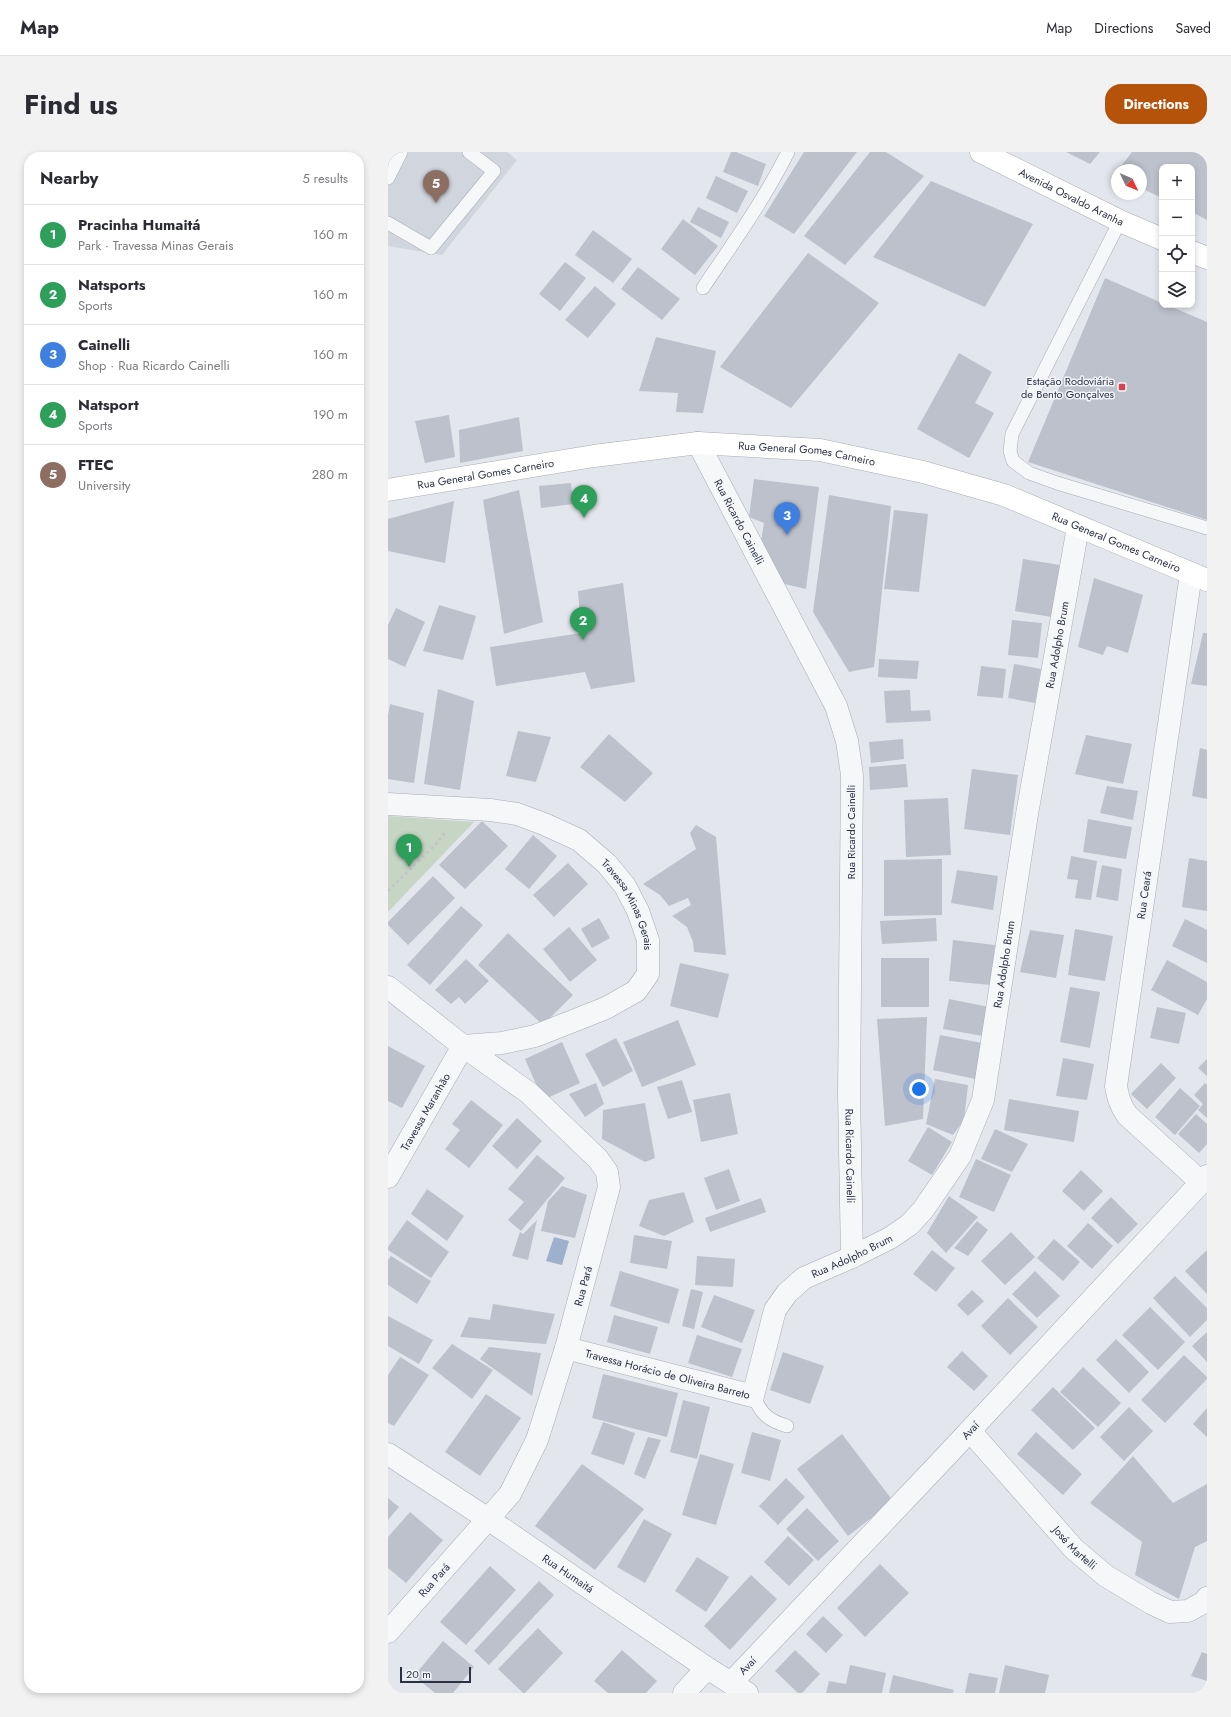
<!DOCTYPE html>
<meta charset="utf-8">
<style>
:root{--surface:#fff;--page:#f2f2f3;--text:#2b2b33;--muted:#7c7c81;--line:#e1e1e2;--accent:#b45309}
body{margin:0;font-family:Jost,sans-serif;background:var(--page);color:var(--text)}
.controls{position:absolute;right:12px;top:12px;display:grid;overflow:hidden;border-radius:8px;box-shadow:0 2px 6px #0003}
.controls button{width:36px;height:36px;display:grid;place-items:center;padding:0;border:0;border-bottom:1px solid var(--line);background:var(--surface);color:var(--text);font:20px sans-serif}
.compass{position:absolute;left:723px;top:12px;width:36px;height:36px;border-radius:50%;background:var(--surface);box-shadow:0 2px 6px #0003;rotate:134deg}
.scale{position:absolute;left:12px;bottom:10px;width:71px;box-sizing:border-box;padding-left:4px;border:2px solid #2a3244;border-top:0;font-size:11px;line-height:14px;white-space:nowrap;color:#2a3244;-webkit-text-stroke:3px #f3f5f9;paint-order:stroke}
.you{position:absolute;left:531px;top:937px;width:14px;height:14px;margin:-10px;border:3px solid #fff;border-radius:50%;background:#1a73e8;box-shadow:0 0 0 6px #1a73e833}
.badge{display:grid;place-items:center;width:26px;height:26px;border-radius:50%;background:var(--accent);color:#fff;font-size:13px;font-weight:700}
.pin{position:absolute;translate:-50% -33px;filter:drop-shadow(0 1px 2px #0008)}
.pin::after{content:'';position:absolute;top:21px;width:14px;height:12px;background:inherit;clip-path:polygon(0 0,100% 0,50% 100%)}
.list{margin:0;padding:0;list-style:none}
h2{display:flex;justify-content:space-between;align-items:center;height:52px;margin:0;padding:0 16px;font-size:17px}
h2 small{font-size:13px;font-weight:400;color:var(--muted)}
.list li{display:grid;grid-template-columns:26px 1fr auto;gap:12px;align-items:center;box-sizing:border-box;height:60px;padding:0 16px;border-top:1px solid var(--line)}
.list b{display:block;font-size:15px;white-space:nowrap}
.list p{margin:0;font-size:13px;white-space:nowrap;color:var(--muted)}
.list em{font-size:13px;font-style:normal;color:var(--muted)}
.icon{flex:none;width:22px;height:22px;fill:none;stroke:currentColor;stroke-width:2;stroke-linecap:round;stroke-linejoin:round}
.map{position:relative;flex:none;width:819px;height:1541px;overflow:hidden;border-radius:16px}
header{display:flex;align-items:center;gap:24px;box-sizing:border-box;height:56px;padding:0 20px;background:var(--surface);border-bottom:1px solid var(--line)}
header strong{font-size:19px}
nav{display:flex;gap:22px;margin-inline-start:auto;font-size:14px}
.intro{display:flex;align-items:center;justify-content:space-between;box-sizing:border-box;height:96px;padding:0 24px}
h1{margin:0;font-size:28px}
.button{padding:10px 18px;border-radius:16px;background:var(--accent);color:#fff;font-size:14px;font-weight:700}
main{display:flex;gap:24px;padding:0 24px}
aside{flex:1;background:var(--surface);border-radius:16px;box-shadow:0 2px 6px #0003}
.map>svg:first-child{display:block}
</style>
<header>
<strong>Map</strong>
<nav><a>Map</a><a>Directions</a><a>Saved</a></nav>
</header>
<div class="intro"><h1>Find us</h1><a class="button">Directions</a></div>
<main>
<aside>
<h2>Nearby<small>5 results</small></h2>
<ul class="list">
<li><span class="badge" style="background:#2e9e5b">1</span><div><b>Pracinha Humaitá</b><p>Park · Travessa Minas Gerais</p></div><em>160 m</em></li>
<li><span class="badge" style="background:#2e9e5b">2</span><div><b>Natsports</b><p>Sports</p></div><em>160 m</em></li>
<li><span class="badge" style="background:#3f7fe0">3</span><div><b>Cainelli</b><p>Shop · Rua Ricardo Cainelli</p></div><em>160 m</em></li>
<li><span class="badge" style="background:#2e9e5b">4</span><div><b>Natsport</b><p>Sports</p></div><em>190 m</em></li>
<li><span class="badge" style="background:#8d6e63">5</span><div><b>FTEC</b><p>University</p></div><em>280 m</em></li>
</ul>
</aside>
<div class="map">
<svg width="819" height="1541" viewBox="0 0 819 1541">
<rect width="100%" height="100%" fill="#e3e6ec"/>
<path fill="#d1d5de" d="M0,0h119l10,8 -75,95 -54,-9z"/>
<path fill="#c7d6c4" d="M0,664l86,6 -86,90z"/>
<path fill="#9db1cc" d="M166,1085l15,4 -7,24 -16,-4z"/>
<path fill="#bdc1cc" d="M0,0h5l-5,10z
M343,0h5l30,12 -8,22 -35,-14z
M416,0h53l-63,82 -30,-18z
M482,0h16l38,24 -79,89 -41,-29z
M678,0h34l-10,12z
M744,0h75v68l-15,-8v-45h-30v31l-21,-10v-18h-23z
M328,24l32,15 -11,22 -31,-15z
M543,29l102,43 -48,83 -112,-50z
M310,55l31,15 -8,16 -31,-16z
M295,67l35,27 -23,29 -34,-26z
M205,78l39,29 -19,24 -38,-28z
M420,101l71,50 -88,105 -71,-41z
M177,110l21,16 -26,33 -21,-17z
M250,115l42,32 -18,21 -41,-31z
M717,126l57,25v2h5l40,17v198l-179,-58z
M207,134l21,18 -28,34 -23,-18z
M268,185l60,14 -13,62 -27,-1 2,-19 -39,-2z
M571,201l33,19 -17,31 19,10 -25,45 -52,-29z
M61,263l6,42 -30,6 -10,-42z
M131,265l4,34 -63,12 -1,-33z
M366,327l65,8 -13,102 -30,-7 -16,-35 4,-24 -15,-6z
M183,331l2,21 -32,4 -2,-22z
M131,338l24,132 -39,12 -21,-134z
M441,343l62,11 -17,161 -25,5 -36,-60z
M66,349l-9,62 -57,-12v-32z
M506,358l34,4 -9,78 -35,-3z
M635,407l37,6 -8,52 -37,-6z
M706,426l49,17 -15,58 -21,-7 -4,9 -25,-8z
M235,431l12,99 -44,7 -6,-17 -89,14 -6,-39 91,-14 -3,-42z
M51,453l37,11 -13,44 -40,-9z
M8,456l29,14 -20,45 -17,-8v-34z
M624,468l30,3 -4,35 -30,-3z
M815,481h4v53l-16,-2z
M491,507l40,2 -2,18 -39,-2z
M626,512l27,5 -6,34 -27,-5z
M593,514l25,3 -3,29 -26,-2z
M50,537l36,12 -14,89 -36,-6z
M522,538l1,21 19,-1 1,11 -45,2 -2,-32z
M2,552l34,9 -10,70 -26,-4v-64z
M130,579l33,6 -15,45 -30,-6z
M221,582l44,39 -28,29 -45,-35z
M698,583l46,9 -9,40 -48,-10z
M515,587l1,20 -33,4 -2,-21z
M812,596l7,2v49l-15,-3z
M518,612l2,23 -38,3 -1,-23z
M584,617l46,6 -8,60 -46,-6z
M719,634l31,5 -5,29 -33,-7z
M560,646l3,57 -45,2 -2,-57z
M700,667l44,8 -6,32 -43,-7z
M94,669l26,25 -43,43 -26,-24z
M308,673l20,12 10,118 -32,-3 -1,-10 -6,-15 -15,-11 19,-11 -3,-7 -19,8 -9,-11 -17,-11 53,-35 -6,-16z
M145,683l24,21 -28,33 -24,-20z
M683,704l26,5 -6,39 -16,-2 3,-18 -11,-1z
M801,706l18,3v50l-25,-4z
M554,707v56l-58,1v-56z
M180,711l20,21 -34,33 -21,-22z
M714,713l20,4 -4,32 -22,-4z
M569,718l41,6 -5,34 -42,-7z
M45,724l22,22 -47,47 -20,-20v-3z
M73,754l22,19 -53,60 -23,-20z
M211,766l11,20 -18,10 -11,-19z
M548,766l1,23 -55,3 -2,-23z
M797,767l22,11v33l-35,-17z
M181,775l28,33 -27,22 -27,-33z
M687,777l38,7 -8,45 -37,-6z
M642,778l34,5 -8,43 -36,-6z
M120,781l65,62 -30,30 -65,-60z
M565,788l42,5 -4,40 -42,-4z
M493,806h48v49h-48z
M78,807l23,22 -24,23 -6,-7 -8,7 -16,-14z
M779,808l40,22v17l-9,16 -47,-25z
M292,811l49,11 -11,44 -48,-12z
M682,835l30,5 -10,56 -30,-6z
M561,847l40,8 -6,29 -40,-7z
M769,855l29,6 -7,31 -29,-6z
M539,865l-4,102 -38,7 -8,-107z
M290,868l18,45 -54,22 -19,-45z
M552,883l47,9 -7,36 -47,-10z
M228,886l17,33 -30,16 -18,-33z
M174,890l18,41 -37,17 -18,-41z
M0,894l37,20 -23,42 -14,-7z
M675,906l31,6 -7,36 -31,-4z
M819,907v17l-9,-8z
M773,911l15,15 -29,31 -16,-15z
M547,927l33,6 -4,35 -11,15 -27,-11z
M294,928l10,32 -24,7 -11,-32z
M208,931l8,21 -19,13 -16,-23z
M817,931l2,2v33l-9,-8 5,-6 -9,-9z
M792,936l20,18 -25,29 -20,-18z
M342,941l8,41 -37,8 -8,-42z
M621,947l70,12 -5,31 -70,-12z
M83,948l32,25 -34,43 -24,-19 15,-19 -8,-6z
M257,951l10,55 -10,4 -43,-23 1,-29z
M808,962l11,10v20l-8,9 -21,-19z
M129,966l25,23 -25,28 -25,-23z
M540,975l24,15 -20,33 -24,-14z
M607,977l33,15 -16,28 -31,-13z
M149,1003l28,23 -44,53 -13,-11 16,-18 -16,-13z
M588,1007l35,16 -17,37 -35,-15z
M341,1017l11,32 -24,9 -12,-32z
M693,1018l22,21 -19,20 -22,-20z
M174,1034l25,9 -12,43 -34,-7 7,-30z
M39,1037l37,27 -17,25 -36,-27z
M296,1040l10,30 -30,14 -25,-10 10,-26z
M561,1044l29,21 -32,36 -19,-20z
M723,1045l27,27 -20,20 -27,-26z
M373,1046l5,14 -56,20 -5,-14z
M19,1068l42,32 -18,26 -43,-28v-3z
M149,1068l-9,40 -16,-4 8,-24 3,2z
M589,1069l11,9 -20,26 -14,-8z
M700,1071l25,23 -21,23 -25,-23z
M623,1080l24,25 -30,28 -24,-24z
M246,1083l38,6 -5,28 -37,-6z
M666,1087l26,23 -17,19 -26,-23z
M544,1098l23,18 -19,24 -23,-18z
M819,1098v44l-22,-23z
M3,1104l40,25 -14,23 -29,-19v-25z
M309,1104l38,3 -2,28 -38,-2z
M232,1119l59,18 -10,35 -59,-18z
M647,1119l25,25 -23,22 -25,-24z
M787,1124l32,32v12l-17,17 -37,-39z
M303,1137l12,3 -9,37 -12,-3z
M584,1138l12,11 -16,15 -11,-11z
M326,1143l41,15 -13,33 -41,-16z
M620,1146l30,29 -28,28 -29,-29z
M105,1152l62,10 -9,30 -86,-7 9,-20 21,3z
M762,1155l35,35 -27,28 -36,-35z
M226,1163l44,12 -8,27 -43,-12z
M0,1164l45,24 -14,24 -31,-18z
M819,1180v30l-15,-16z
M309,1183l45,14 -10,28 -44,-14z
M728,1187l33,33 -20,21 -33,-33z
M64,1192l41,26 -21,29 -40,-31z
M101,1195l52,6 -9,43 -52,-37z
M574,1199l26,25 -14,15 -27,-24z
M395,1200l41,14 -14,38 -40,-14z
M796,1203l23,22v2l-42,44 -24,-23z
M12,1205l29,18 -35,51 -6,-3v-48z
M695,1215l38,36 -23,24 -38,-35z
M215,1222l75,19 -11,44 -75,-19z
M665,1235l42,41 -22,22 -42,-40z
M98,1242l35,24 -41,58 -35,-24z
M295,1248l27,7 -13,52 -27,-7z
M741,1255l24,24 -29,30 -24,-24z
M819,1256v29l-14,-13z
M215,1270l32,11 -11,32 -33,-11z
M364,1280l29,8 -11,41 -29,-8z
M648,1280l46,42 -19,21 -46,-41z
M454,1282l51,67 -45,35 -51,-67z
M260,1285l13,3 -16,39 -11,-5z
M312,1302l34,10 -18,61 -34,-10z
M745,1304l40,47 34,-19v57l-12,6 -16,52 -44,-24 7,-33 -52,-39z
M194,1312l62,45 -49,61 -60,-44z
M398,1326l19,19 -27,28 -19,-19z
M0,1346l11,9 -11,13z
M419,1356l32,33 -21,20 -32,-32z
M22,1360l33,28 -37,43 -18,-15v-31z
M256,1367l28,15 -27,49 -28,-16z
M400,1384l26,24 -25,26 -25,-24z
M309,1405l32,20 -23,35 -31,-21z
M492,1412l29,29 -44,44 -28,-29z
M102,1414l26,24 -50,55 -26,-23z
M363,1423l26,24 -47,51 -26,-24z
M151,1429l15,14 -65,70 -15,-14z
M435,1464l20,19 -17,18 -20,-19z
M150,1476l25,25 -38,40h-2l-25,-24z
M55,1489l31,26 -21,26h-18l-21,-17z
M234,1498l35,31 -11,12h-38l-14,-12z
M407,1498l25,24 -18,19h-4l-23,-22z
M814,1500l5,2v27l-16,-5z
M462,1513l36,8 -4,20h-56l3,-12 17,3z
M617,1513l44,10 -4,18h-46z
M581,1521l29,5 -3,15h-30z
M505,1523l61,15 -1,3h-64z"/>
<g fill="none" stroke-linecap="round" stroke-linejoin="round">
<g stroke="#a8acb6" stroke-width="14">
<path id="service" d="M0,26l13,-26
M732,69l-108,213 -2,17 3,10 16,12 28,10 150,45
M0,71l43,25 63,-77 -25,-19
M315,136c30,-45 61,-88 85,-136
M365,1244c9,18 14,24 34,30"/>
</g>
<g stroke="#a8acb6" stroke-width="23">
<g id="minor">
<path id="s1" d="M310,291l138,263 11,35 5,34 -3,319 3,163"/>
<path d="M803,422l-75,512c2,11 4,19 11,29l74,67"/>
<path id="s2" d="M0,652l102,6 27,4 27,10 35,16 28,24 18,22 13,25 10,29v34l-12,17 -30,17 -71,28 -33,7 -39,3"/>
<path d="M0,835l75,59 66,47 69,66 9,13 2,15 -43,161 -29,92 -27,54 -122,138"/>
<path id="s3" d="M0,1025l75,-131"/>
<path id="s4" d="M178,1196l187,48 22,-86 12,-17 17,-15 48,-21 38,-19 19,-13 14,-15 37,-54 23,-56 44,-286 51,-287"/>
<path id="s5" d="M582,1279l104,118 32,27 45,27 19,9 18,-1 16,-9 3,-4"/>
<path d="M296,1541l23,-25"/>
</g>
</g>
<g stroke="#a8acb6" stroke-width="23">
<g id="tertiary">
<path id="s6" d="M0,1302l100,65 219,149 40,25"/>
<path id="s7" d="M343,1531l218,-230 258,-277"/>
</g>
</g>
<g stroke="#a8acb6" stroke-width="23">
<g id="secondary">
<path id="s8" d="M593,0l139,69 42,18"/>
<path d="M804,100l15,6"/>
<path id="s9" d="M0,338l206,-34 104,-13 122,7 103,22 81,23 203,85"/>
</g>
</g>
<path stroke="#c1c4ca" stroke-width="2.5" stroke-dasharray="3 3" stroke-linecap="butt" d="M0,739l50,-49 8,-11"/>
<use href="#service" stroke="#f6f7f9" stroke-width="13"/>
<use href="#minor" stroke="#f6f7f9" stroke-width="22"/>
<use href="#tertiary" stroke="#f6f7f9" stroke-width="22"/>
<use href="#secondary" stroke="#fff" stroke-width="22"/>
</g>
<rect fill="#d34651" stroke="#f3f5f9" stroke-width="1.5" x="730" y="231" width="8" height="8" rx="2"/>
<g text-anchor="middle" stroke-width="3" stroke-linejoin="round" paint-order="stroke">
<g font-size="11" fill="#2a3244" stroke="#f3f5f9">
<text dy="4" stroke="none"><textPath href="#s8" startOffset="101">Avenida Osvaldo Aranha</textPath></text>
<text dy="4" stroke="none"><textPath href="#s9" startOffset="423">Rua General Gomes Carneiro</textPath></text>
<text dy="4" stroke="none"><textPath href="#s9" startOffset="99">Rua General Gomes Carneiro</textPath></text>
<text dy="4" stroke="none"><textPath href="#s1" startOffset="89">Rua Ricardo Cainelli</textPath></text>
<text dy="4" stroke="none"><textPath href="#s9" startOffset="747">Rua General Gomes Carneiro</textPath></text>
<text dy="4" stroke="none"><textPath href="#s4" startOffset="1051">Rua Adolpho Brum</textPath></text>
<text transform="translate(463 680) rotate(-90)" y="4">Rua Ricardo Cainelli</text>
<text transform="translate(756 743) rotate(-82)" y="4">Rua Ceará</text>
<text dy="4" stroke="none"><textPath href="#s2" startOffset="280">Travessa Minas Gerais</textPath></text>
<text dy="4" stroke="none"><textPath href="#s4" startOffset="727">Rua Adolpho Brum</textPath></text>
<text dy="4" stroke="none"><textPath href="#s3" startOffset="75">Travessa Maranhão</textPath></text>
<text dy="4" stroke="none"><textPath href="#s1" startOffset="749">Rua Ricardo Cainelli</textPath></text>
<text dy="4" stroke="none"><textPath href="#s4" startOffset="378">Rua Adolpho Brum</textPath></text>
<text transform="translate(195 1134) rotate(-75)" y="4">Rua Pará</text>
<text dy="4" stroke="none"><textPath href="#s4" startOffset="105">Travessa Horácio de Oliveira Barreto</textPath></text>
<text dy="4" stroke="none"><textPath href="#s7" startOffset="348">Avaí</textPath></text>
<text dy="4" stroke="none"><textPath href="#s5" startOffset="157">José Martelli</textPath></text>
<text dy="4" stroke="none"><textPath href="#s6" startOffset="216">Rua Humaitá</textPath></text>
<text transform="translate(46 1428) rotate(-48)" y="4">Rua Pará</text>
<text dy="4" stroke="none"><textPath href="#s7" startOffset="24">Avaí</textPath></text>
</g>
<g font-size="11" fill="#2a3244" stroke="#f3f5f9" text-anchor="end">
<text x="726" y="233">Estação Rodoviária<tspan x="726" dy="13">de Bento Gonçalves</tspan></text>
</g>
</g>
</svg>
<div class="controls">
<button>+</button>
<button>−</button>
<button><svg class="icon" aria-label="locate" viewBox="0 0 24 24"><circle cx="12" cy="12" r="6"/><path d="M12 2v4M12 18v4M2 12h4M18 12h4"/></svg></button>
<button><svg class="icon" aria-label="layers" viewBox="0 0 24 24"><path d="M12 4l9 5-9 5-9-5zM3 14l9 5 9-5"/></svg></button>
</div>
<svg class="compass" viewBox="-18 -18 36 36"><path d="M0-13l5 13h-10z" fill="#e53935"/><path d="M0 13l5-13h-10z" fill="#7c7c81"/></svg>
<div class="scale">20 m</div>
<div class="you"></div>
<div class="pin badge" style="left:21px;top:715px;background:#2e9e5b">1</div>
<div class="pin badge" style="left:195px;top:488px;background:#2e9e5b">2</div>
<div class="pin badge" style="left:399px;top:383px;background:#3f7fe0">3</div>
<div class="pin badge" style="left:196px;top:366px;background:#2e9e5b">4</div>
<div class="pin badge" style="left:48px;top:51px;background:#8d6e63">5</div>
</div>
</main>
